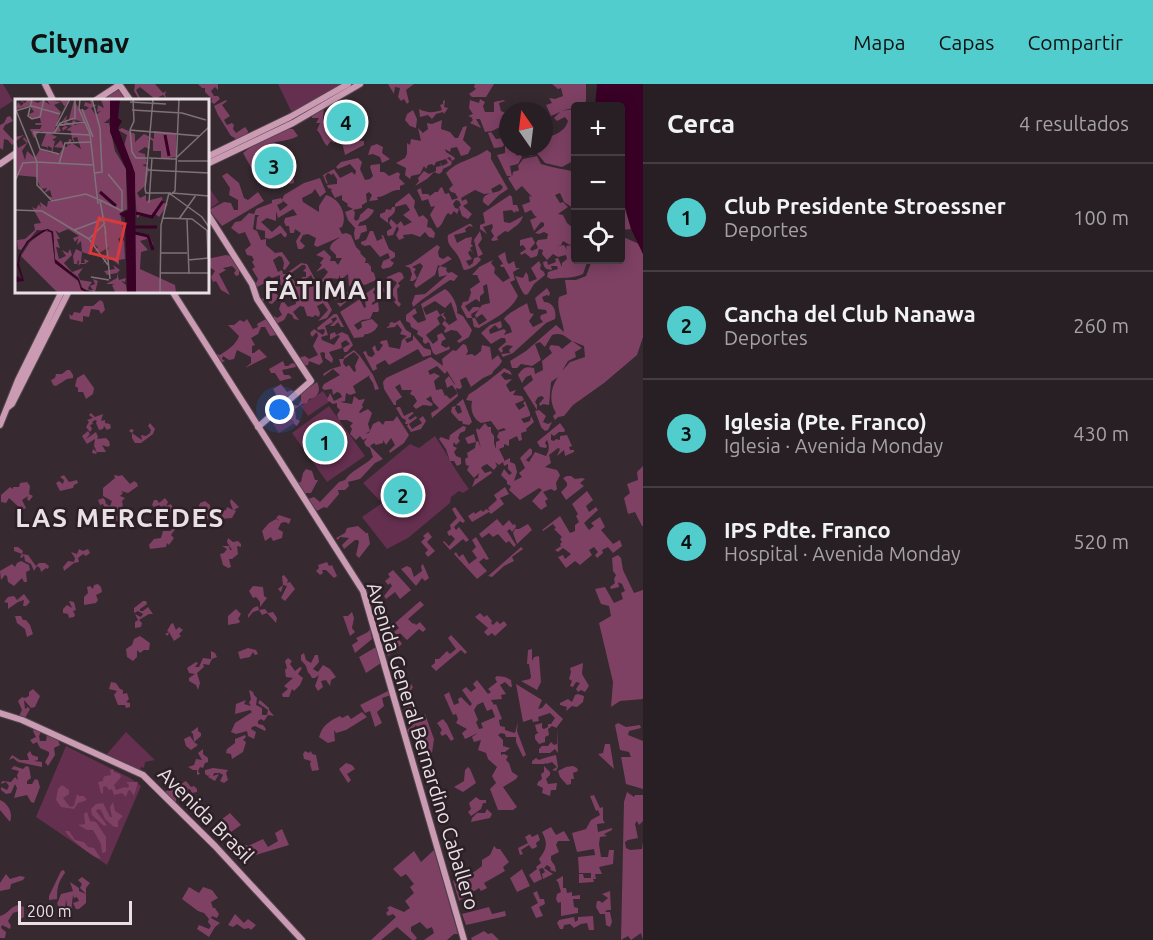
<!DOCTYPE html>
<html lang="es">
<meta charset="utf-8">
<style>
:root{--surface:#281f24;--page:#342c31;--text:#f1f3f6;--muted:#a5a2a6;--line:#443d41;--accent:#52cdce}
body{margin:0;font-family:Ubuntu,sans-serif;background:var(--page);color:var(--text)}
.controls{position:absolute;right:18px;top:18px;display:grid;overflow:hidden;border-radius:6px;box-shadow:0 3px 15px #0003}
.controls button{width:54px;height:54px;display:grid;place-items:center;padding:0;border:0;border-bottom:2px solid var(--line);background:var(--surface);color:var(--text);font:30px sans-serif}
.compass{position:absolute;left:499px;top:18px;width:54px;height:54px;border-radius:50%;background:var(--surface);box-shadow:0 3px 15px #0003;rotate:346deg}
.scale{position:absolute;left:18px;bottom:15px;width:114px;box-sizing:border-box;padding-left:6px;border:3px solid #e9e0e5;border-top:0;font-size:16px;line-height:21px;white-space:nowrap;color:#e9e0e5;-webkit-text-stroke:4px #2c2026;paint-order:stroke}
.you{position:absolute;left:280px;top:326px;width:21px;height:21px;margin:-15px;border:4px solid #fff;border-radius:50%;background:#1a73e8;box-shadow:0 0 0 9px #1a73e833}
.badge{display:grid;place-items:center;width:39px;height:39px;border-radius:50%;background:var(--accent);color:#111;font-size:20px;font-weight:700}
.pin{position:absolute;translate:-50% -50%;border:3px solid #fff;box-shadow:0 2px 6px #0006}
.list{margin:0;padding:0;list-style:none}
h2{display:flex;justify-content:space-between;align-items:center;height:78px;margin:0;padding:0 24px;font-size:26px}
h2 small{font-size:20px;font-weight:400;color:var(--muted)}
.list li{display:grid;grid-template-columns:39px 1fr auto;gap:18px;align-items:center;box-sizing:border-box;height:108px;padding:0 24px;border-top:2px solid var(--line)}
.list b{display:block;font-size:22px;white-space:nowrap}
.list p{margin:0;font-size:20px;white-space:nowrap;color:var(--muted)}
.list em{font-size:20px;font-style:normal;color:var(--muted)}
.icon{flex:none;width:33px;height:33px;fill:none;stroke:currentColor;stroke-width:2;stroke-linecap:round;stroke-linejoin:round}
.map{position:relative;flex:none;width:643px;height:856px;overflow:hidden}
header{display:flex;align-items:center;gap:36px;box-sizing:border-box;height:84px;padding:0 30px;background:var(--accent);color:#111}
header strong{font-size:28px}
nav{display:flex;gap:33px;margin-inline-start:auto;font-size:21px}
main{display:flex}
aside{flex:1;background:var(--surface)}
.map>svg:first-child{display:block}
</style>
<header>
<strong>Citynav</strong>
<nav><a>Mapa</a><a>Capas</a><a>Compartir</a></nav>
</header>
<main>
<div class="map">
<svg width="643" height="856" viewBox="0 0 643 856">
<rect width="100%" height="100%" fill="#362930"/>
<path fill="#652f4f" d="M0,0h3l10,17 -13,8z
M278,0h64l-50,29z
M207,101l12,17 -8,6 -4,-6z
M323,307l7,10 -22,15 -7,-10z
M329,322l36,50 -38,26 -35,-49z
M290,329l6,9 -17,11 -6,-9z
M435,352c12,18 21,36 34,53l-6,4 -4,-2 -8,6 -1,6 -42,35 -21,11 -25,-32 20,-14 -19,-20 47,-39 9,4z
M126,648l29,28 -10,2 -1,6 -3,-1 -2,4 -33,-16z
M66,662l64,32 11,8 -34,79 -71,-48z"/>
<path fill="#7e4164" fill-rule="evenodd" d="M135,0h20l8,9 3,-2 -1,4 2,4 -4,-4 -8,4 -15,-12 -4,3 4,8 -1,1 -5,-8z
M198,0h20v6l-3,-3 -4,4 3,5h4l2,3 -6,5 -3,-2 1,-3 -7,-7v-4h-3z
M388,0h26l-8,6 3,12 -2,2 -3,-5 -3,2 -3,-4 2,-9 -5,-1 -1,7z
M475,0h19l-8,13h-14l-3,-3 7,-5 -2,-2z
M552,0h34v17l-5,5 -20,5 14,-2v51l-13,7 -17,-4 -9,-11 -3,-1 -1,5h-3l-7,-9h22v-8c10,-4 21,-7 24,-18l-3,-4 -8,4 -3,-3 6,-6 -9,4 -5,-11 6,-2 -3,-5 6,1 8,-3 -2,-8 -3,1z
M118,5l9,11h-23l-1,-2z
M480,15l5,3 -2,4 2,6h9v-10l10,-2 1,1 -6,2 2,8 7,3 -6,2 3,9 3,-1v12h-7l-1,-9 -8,4 -7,1 -5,-13h-4l5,9 -11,-5 3,-3 -2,-3 -3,-1 5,-2 -4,-6 1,-8 9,3z
M226,16l1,1 -5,4 8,11 -6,4 3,5 5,-2 2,2 -1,4 3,4 9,-6 3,4 -1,5 -12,5v-3l-4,-2 -13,-21 -4,-9z
M445,16l-1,7 4,1 -4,6 -1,-2 -7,2 -4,5 -4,-4 -8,2 -1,-8c8,4 14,4 23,1l-2,-5 3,-1v-3z
M324,23l-1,12 8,4 -4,5 4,7 6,1 3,3 -6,4 -3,-2 -4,5c-5,-5 -5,-11 -10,-16l3,-7h-4l3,-5h-7v-4z
M413,26l4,9 -1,9 -6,-2 -5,-6 2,-6z
M10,32l3,5 -8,4 -2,4 12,13 -3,3 -4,-5 -4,-1 -1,11 -3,-2v-23l4,-2 3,-6z
M442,36l-1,9 9,3 5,6h3l5,-11 4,-1 -4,14 8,8 -3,6 -7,2 -4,-9 -6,1 -1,4 -5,-3 1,3 8,5 1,2 -3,2 -2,-4 -3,1 5,4 -1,3 -8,4 -1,3 -3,2 -5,-2 -7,7 -12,7 4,-5 -1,-3 6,-7 5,3 7,-3v-4l5,-1 -1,-4 2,4 6,-3 -2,-4 -10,3 -2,4 -2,-2 -4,1 -2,4 -2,-3 -4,8 -9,2 -1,3 -5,-4 1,-7 -10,-5 9,-5 2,-4v-11l3,2 1,-6 10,2 -3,-13 5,5 5,-4 -1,-6 5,1z
M286,45h7l5,7c-11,6 -21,4 -31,9l7,16 -21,10 -10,-18 13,-10z
M491,48l5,7 8,-1 3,4 -5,5 -8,1 -6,-15z
M356,56l8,1v4l-19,10 -3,-13z
M377,60l6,3 -1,6 8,6 -8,4 -2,-6 -7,-3 -5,1 3,-9z
M508,61v2h4l5,9 3,-3 2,4 -4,7 -8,2 2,11 1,-5 6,-2 -1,-4 5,-7 14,-3 4,8c12,4 24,5 34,8v54l-4,-9 2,-9 -9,-6 -4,-9 -5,2 5,8 3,-1 5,5 -10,7 5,1 4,8 7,6 1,13 -5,3 -7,-4 -2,4 -4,1 7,-1 3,5 -1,-4 9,-1 1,15h12l-5,14c-10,5 -20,3 -32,5l-4,-2 1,-5 10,-3 -1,-3h-6l1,4c-6,-1 -8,-1 -9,-8l4,-1 1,4 8,-3 -1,-3 3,-1 4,9v-4l5,-4 -1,-4 -8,2 -5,-3 -6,6 -5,-6 1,-4 -4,-1 -2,7 -6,2 -6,-5 -4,2 -1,-2 6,-4 -3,-4 -3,1v-6l12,-3 3,6 -5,6 2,2 6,-3 -2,-5 2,-3 9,-1 1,-5 -4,-2 -5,2 -4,-1 9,-7v-3l-3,-1 -7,9 -4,-11 7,-3 -2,-1 -4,-6 -6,3 -3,-8 8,-3 -1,-6 3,1 -10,-11 -6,5 -8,-13 3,-2h-4l-10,-21 8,-2v-7z
M487,66l4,3v6l17,30 -9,6 -11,11 -5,-4c-1,-10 12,-8 18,-12l2,-3 -3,-3 -9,5 2,4 -9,1 -9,-4 -14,8 1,3 4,-2 2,4 -5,3 9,8 -4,5 -6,-3 -3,-9 2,-2 -2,-4 -3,-1 -3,4 2,4 4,1 -2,5 -3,-3 -3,4 -3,-2c-5,5 -5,13 -11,15l-7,-13 5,-9 -4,1 -3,-8 -6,2 -5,-11 4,-2 1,6h6l2,2 5,-4h3l2,-4 2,-1 3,7 4,-1 3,7 6,-2 -3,-5 -4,-1 -2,-3 4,-4 -7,-12c10,-12 29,-14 41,-23z
M358,74l4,4 -2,7 5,11 5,-1 3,-3 -3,-9 1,-2 9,-1v8h4l5,4 9,-4 2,2 -1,4 6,6 -5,2v4c-9,-1 -14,7 -23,7l1,3 -9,1 3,-6 -3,-3 -3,2 1,8 -5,3v3l-9,2 2,2 -1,7 2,2 3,-2 1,-4 8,-7 6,2c-1,5 -10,12 -14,12l-2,4 8,-1 1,6 -6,2 -2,6 -4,1 -1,-7 1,-5 -7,-8 -3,-8 8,-3 -6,-3 1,-2 -6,-4v-5l-7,3 -4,-7 1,-2 -4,-1 -1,-3 10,-1v-5l-4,-6 -1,2 -4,-2 -3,3 3,8 -2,-1 -3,-8 11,-6 6,9 12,-6 3,3 1,-4 -6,-7 -12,5 -2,-2 5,-5z
M284,84l10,12v3l-4,1 -6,-5 -5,3 -4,-1 -4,-5 10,-4z
M227,89l12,10 5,15 4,2 10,-8 6,9 -42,25 -13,-16 15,-8 7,1 3,7h4v-10l-9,-5 1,-7 -8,-12z
M320,94l6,14 -6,5 -5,-8 -3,4 -10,5 1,4 16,10v-6l7,-11c13,3 22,19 16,32l-3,1 3,6 4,-1 5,2 5,12 5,5 -1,1 6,6 -1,4h3l3,4v4l3,2 2,7 -11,5 -5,-1v6l-5,5 1,-5 -2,-3 -5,-1 -1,-12 -5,4h-3v-3l-2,4 -8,-1 -6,4 -3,-1 7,-9 -4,-4 -8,4 6,-7 -2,-2 4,-5 -8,-3 8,-5 7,7 -1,4h5l3,4 4,-7h-6v-3l-6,-6c0,-7 6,-8 10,-12l-23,10 -3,-2 2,-7 -8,-4 -5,1 -3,6 5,5 -3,3h-4l-2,-8 5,-8 -6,-4 -1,4h-4l-1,-7h-3l-2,-4 1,-4 12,-3 -4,-6 -15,9 -2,-7v10l-9,-3 -6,4 11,10 8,-7 7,9 -1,3h-2l-3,-4 -11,6 -5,-1v-7l-9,-2 1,-11 2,-3h-4l-2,14 4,2 4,9 5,-1v6l9,8 7,-1 8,11 -5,7 -2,-1 1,-6 -2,-6 -3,-1 -6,4 5,12 4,-2 1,4h5l9,10 4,-3 1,-4h4v-5l-3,-1 3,-3 -1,-3h-3l-12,9 -3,-1 14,-10 6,1 10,19 -1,1 -5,-9 -8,6 5,7 7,-3 5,1 2,8 -3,3 7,2 6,11 -5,8 -9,3 10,-11 -5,-7 -6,3 3,7 -1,4 -4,-2 -2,2 -6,-1 -3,-9 -4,-1 -7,6 6,8 -5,-1 -2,-4 -4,-2 -4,7 -6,3v2l-2,2 -4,-4 2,-7 3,2 5,-3 -3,-6 2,-6 3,-1 4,5 8,-3 -1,-7h-4l-11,-13v-9l-8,3 -3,-2 -3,2 -1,5 -8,4 -2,-2 3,-6 -6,-10 3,-2 -3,-5 2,-2 -2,-4 -5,-1 -2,-5 6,-5 -6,-13 -6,2 -8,-6 4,-6 6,-1 8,-8 5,1 2,-5 16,-6v-3l9,-2 2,4 -6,3 3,6 8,-6 -6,-5 2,-5 20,-12z
M620,108l11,37 -10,1h-1z
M409,109l6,8 -1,6 5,10 4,-2 5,5 -1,7 4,1 4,5 -1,5 -5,-1 -4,-5 -5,5 -8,-3 -9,1 1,3 -5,2 -3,-5 3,-6 -2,-3 -4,9 -5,1 -1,-2v-3l5,-3 -3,-5 2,-4 6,6 4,-4 3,5 8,-4 -9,-7 7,-5 -4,-6 -11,3c1,5 -2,8 -7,11v5l-8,-6v-3l5,-2 1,-3 5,1 1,-3h3v-3z
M510,111l2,2 1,8h4l2,5 -1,2 -2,-1 -2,2 -2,-3 -9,1 1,11 6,1 13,-7c-2,8 -9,11 -15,16l-3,-1 -8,6 1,3 -5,1 -2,-1 3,-4 -3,-5 2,-4 -1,-3 -9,3 4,7 -7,-5v-4l5,-2 -2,-10z
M469,140h2l2,3 -4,-1 -4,3 1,3 -12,3 3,8 9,-5 6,-1 -1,7 2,2 -3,2 3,5 -3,-3 -2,3 4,6 -6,2 3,5 4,-3 1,-5 4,-1 -4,-17 6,-9 2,8 -4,6 5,9 -5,3 3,2c-2,5 -11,11 -17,11 -2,-3 -3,-10 -6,-14 -4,-7 -12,-11 -10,-21z
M370,147h3l4,10 6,-3 -2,-2 2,-1 6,14 6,4v4l-5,3 4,3 -3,4 -8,2 -2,-2 2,-6 7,-3 -2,-5 -8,4 -10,-12 -5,1 -4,-2v-2l5,-2z
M621,152l18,8 4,10v83l-6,18 -33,28 -31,22 -9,11 -6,1 -3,3 -2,-4 3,-3c-7,-11 -6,-25 2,-36l-7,5 -2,23 -6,-1 -3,2 -1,-2 5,-6 -2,-2 -4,1 -3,5 2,3v5l-14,-22 10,-8 -2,-5 -5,2 -4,6 -4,-8c5,-7 7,-9 16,-7l1,6 8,-4 -1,-9 10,-8 -3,-5 2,-3 8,1 3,3 10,-8c-8,-5 -10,-9 -20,-6l-7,12 -5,-5 -5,2 6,16 -9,6 -11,-2 -4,4h-5l-2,-7 16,-10 30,-26 8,7c-1,-11 -8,-24 -5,-35l8,-3 -2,-14h11l10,-4 6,-16h28zM572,257l12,5 1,11 -15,5 -8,9 6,-10 8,-4 -1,-5 7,-4z
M437,161l3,2 -2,5 1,5 4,2 5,-3 4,3 -12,7 7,2 -1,2 2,3 4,-1 6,4 -4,5 -4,-1c-13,9 -25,17 -37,27l-1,-4 3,-8 10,-1 22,-19 -8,2 -1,-8 2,-3 -2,-1 -3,10 -19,13 -2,-3 9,-19 -3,-3 -8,4 4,2 -2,3 3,6 -4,3h-3l2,-7 -2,-6 -5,-2 6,-2z
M505,168l2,10 2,2 5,-3 2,7h4l-7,4 2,8 -5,2 8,14c-7,15 -25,23 -39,32l-5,-1 -2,-9h-5l-6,-11 2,-5 5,-1 3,-8 -1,-4 10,-7 -3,-7h-5l7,-8 14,-7 -2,3 4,5 -1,5 9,9 7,-4 -6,-11h-3l-1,-2 3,-1 -5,-8zM487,200l3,19 -8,2 -7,10 1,3 6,-4 5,6 -8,5 -4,-7h-3l-1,-4 9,-5 -1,-2h-6l-4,5 -4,-6 11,-7 4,3v-6l4,-3 -1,-7z
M226,171l5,1 8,10v9l-3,1 -2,-3 2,-3 -4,-4 -9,2 3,2 -7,4 11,21 -9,-5 -5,-9 -3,1 -2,-5 4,-6 -8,-6v-6z
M539,177l2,4 -1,4 4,3 1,3 -11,9 -6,10 -3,1c-4,-4 -8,-15 -10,-19l8,2 3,-6 2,3 1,7 8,-3 -6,-11z
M399,188l3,1 2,5 -6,5 2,3 -3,3 1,12 3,3 -2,3 -5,-5 2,-2 -5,-8 6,-9 -3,-3 -3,3 -6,-1 2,-5z
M272,200l1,1 -1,5 11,10 -3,2 -3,-3 -5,5 -3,-1 -1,-5 -5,3 -2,-2 10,-2v-2l-4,-2 1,-2h-4v-3z
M378,201h4l4,7h-3l-5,-6 -5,6 4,7 -5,4v2l6,-3 1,8 -1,2h-5l-3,7 -8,1 -8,5 4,5 4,-3 -1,-5 11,-3 6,6c-1,5 -9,10 -13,9l-2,3 -9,1 -14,-26 20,-13 4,9 2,-1 -1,-6 -4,-1 1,-4z
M338,204l4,1 2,3h4l5,4 -13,11 -3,-4h6l2,-4 -1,-3 -9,4 -3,-3 8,-4z
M547,204l3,5 -1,3 -2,-1 -5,2 2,5c9,0 13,9 11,17l-9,4 -33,30 -10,4 -2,-3 9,-1 -1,-3 4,-4 -6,-1 -5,3 1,3 -2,2 -3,-4 8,-7 -1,-4h-4l-10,6 -10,-11 9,-8 11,-4 1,6 -3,2 -4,-4 -6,5 1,4 14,-5 2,2 -2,4 8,-3 -2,-6 -6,-7c2,-5 17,-12 23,-16l3,10 4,1 -5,7 4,6 10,-5 -3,-4 1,-3 6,-2 -1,-3 -8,-1 -3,-11z
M445,205c6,3 14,18 12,24l6,3 9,14 -3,7 -10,6 -2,-2 5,-4 -5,-6 -6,-1 -6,3 -1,-2 2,-3 -4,-4 3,-4 -4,-5 -4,3 3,6 -14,11 7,9 5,-4 -1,-5 5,-2 4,6 -4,2 -1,4 5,3 3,-2 1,3 -14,6 -3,-2 -4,-11 -4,2 -2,-2v-4l-6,-4 1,-3 -7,-4 -1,-4 -4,-2v-6l9,-7 2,5 -5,3 6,7 8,-3 -5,-16zM435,217l10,7 6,-6 6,18 -8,5 -4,-4 1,-3 -3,-3 2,-3 -5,3 -3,-5 -11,5 -3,-7z
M100,216l3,2 2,8 -4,4 -2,-4 -8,-1 -2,8 -6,-1v6l-13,-3 -1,-5 3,2 2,-4 6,1 4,-7h9z
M334,230h3l7,13h-3l-3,-5 -4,4h-4l7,-7 -1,-2 -5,2 2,3 -8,4 3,9 -7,2 1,3 12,5 6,-9 -2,-1 -8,5v-6l5,-2 1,3 6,-3 6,3 5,10 -6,7h-3l-1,-4 7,-4 -4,-4 -5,3 1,5 -13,4 4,7 -1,4 -7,-5v-5l-2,-1 -3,1 3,9 -4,3 -10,-4 -1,4 -5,1 -15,-20 4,-2 2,8 4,6 7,-2 4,3 9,-4 -5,-9 5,-10 -1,-4 -5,5 -2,-4 4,-4 9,6 2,-4 -1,-2 -6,1 -1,-2z
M247,235l6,10 5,-2 -1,-3 9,-5 11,16 -7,1 -5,-9h-4l-3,7 -7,4 4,7 -3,1v7h2l5,-4 8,8 -22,11 6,-5v-6l-14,-7 -3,9 -5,1 -6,-4 -1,3 3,2 -5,2 -4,-9 4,1c7,-5 16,-10 19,-19l-11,-11h6l6,-5 4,2z
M400,236l6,10 5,3v4l-6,2 2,4 6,-3v-5l11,13 7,2v5l-8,2 -5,-8 -29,16 -4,-5 -9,5 1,4 -4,2 -10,-19 3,-1 2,5 4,1 3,-3 -3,-6 3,-3 2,6h2l4,-6 -3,-2 1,-2 6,-1 2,7 11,2 2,-9 5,-4 -7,-2 2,-4 -5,-6 -2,3 -9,1 4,-3 -1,-1 2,-2 4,1z
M463,260l3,1 2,6 -2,4 6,-1 3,2 6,-5 1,-6 8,2 2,13 6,-5 4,6c-3,7 -8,7 -10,13l-9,4 -12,9 -5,-10 -6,3 2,7 -2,2 -4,-1 2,8 -26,22 -1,-5 8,-5 -6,-6 -2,-6 -5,3 7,5 -2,2 -8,-1 -7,4 -3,-3 4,-5 -3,-5 -4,-2 2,-4h-10l-2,-6 -5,3 7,10 -6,4v4h-2l-10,-16 -1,-7 3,-4 45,-21 12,9 -1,-7 11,-9 3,1zM437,282l8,8 2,-3 8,13v1l-6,-9 -4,4 2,8 5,-3 6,8 -8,6 -4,-4 -1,1 -3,-7 -6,1 -2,-9 6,-5 -6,-3 -4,2 -2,-4z
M354,266l6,6 13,19 6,14 -4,1 -2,-7 -4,-6 1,-2 -17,11 3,7 -6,2 -4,-2 -1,8 -5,1 12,2 2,-8 5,4 6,-1 -3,6 1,2 -4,5 1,1 8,-4 4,4 -4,11 2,7 -5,3 4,-1 4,-9 6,-3 4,4 2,-4h8l4,-5 12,19 -5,8 -14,10 -1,-2 6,-6 -4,-7 -5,7 -3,-5v3l-7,2 -2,-2 -4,3 13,13 -8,4 -15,16 -12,3 1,4 -4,4h-7l1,4 -12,14 -3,-1 -7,4 -9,-12 6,-2 6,5 19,-20 6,-2c6,-10 20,-14 28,-23l-3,-9 -4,-2 -2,-4 3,-4 -4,2 -3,-4 -4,4 -6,-6 2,-5 -2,-3 3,-3 -6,-3h-8l-2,-5 3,-5 -3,-3v-4l-4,1 -6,-4 3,-7 4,8 8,-4 -2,-4 -3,-1 -4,3 -1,-6 -8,1 -2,-2 2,-4 16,-9 -7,-6 -9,7 -1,-2 8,-5 10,-3 -2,-7h4l2,-3zM354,268l5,5 -4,9 1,5 -2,1 -5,-7 -3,2 -3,-4 1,-4z
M283,277l2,5h3l4,-3 3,1 1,3 -14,3 2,5h5l3,3 -12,3 -5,-8h-4l-2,-4z
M504,284l6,3 2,4 -8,-3 -3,3 4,5 7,-1 -6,6 4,7 6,-2 -3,5 9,1 2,4 -9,4 4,6 6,-4 -2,-3 2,-2 5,12v3l-9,3 3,4 6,-2 1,-5 3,6 -8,7 1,2 -6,2 1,7 -3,1 -2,-5 -8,4v6l-5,-2v3l-5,2 5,10v2l6,-3v4l5,2 2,8 -3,9 8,-4 -3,-4 6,-5 -5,-10 10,-10 2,2v4l-6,6 3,2 6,-10 11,4c3,-5 4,-10 1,-16l-2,3 2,3 -1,2 -6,-1 -3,-5 23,-19 5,7 -1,2h-5l-5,4 -3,-2v6l3,1 2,-2 4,1v-4l7,-1 5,11 -3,1 1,3h4v2l-9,4 -1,-6 -7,6 3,-7 -2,-1 -9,7 2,8 -6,4 12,3 3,5 -4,8 1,6 -2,2 -4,-2 -8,3 5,7 -3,2 2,5 -6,4 -9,-9 10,-11 -3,-2 -19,12 -11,-10 2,-4 -4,-2v-3l-6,-6 3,-6 5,6 3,-2 -4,-4v-5l-4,2 -1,-4 -4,3 -4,-3 2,4 -3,4 -7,-6 -4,2 -2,2 4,5 6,-2 1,2 -20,14 3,-8 3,-1 1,-5 -5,5 -7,-8 2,-4 -3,-1 -1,-6 3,-2 -1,-4 8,-5 1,-6 -8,2 -3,-6 9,-4 2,8 2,-1 3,7 -5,-18 1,-2 2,2 6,-7 3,4h3v5l3,4v7l2,6v-7l4,-2 -3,-3 2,-5 7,-2 -2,-2 -6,2 1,2 -8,-11 -10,2c-8,-4 -11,-13 -9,-22l-6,-1 3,-6c8,-4 27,-19 35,-26z
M67,286h3l3,5v3l-6,1 -11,7 -3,-1 -2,-5 4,-2 1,-4h6z
M84,290l10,14 -1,6 -7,5 -3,-7h-5v-4l-3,-2 2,-8z
M317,298c4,8 2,15 -8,17l-2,4 -5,1 -7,5 1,10 4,2 -3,5 -3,-2v-3l-3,-1v-9l-2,-3 2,-4 7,2 3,-5v-8z
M281,300l6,8 5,-2 3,4 -7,3v3l-8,7 -3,-1 -1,-6 2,-2 -5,-9z
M463,315l9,23 -3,3 -6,-1 -1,-3h-3l-8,-9 1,-5 4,-1 -1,3 3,5 4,-2 -2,-6 -4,-1z
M398,323h2l4,9 8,-4 2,1 -6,5 2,2 6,-4 1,2 -8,6 3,5 10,-6 -3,-4 4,-3 3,5 -5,8 -10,3 -4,-6 1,-2h-3l1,-4 -4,-2 -6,-10z
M539,326l7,6 -3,6 5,2 4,-2 -4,8 -3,1 -4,-4 -6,-16z
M91,329l4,4 8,-3 -2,7 4,-1v3l5,1 1,4 -4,2 -3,-4 -1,3 -4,1 -3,-7 1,-2 -2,-1 -3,2 1,2 -3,1 2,4 -2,3 -4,-5 3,-5 -2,-2 6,-2 -4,-3z
M150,339l5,6 -2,5 -12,9h-6l-3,-5v-5l-3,-2 2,-2 3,1 -2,3 10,7 -1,-5 5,1 4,-3 1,-3 -3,-4z
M463,342l3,1 -1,4 -5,2 -2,5 2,3 -4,4 -2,-3 -1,4 4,2 -3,4 2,4 5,2v6l-4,2 -3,-5h-4l-4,-12 -7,-10 2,-2 8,3 1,-5z
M88,347l2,3 -4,5 10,-7 2,5 -1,2 9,-1 3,3 1,4 -2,2 -6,-2 4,7h-9l-1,2 -4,-1 1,-4 4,3 -3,-6 1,-7 -8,5 -5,-8z
M643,382v60h-1l-7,-14 -7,2 -4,-16 6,-5 -3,-9 11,-4 -1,-8z
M306,385l6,2 3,9h3l-7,13h-5l-1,2 -8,-12 4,-1 2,-9z
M64,391l5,7 8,-2 1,3 -4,2 -1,3 -13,3 -4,-8 3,-2 4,3 1,-4 -4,-3z
M114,391l5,1 3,-1 8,9 4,-3 3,2 1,3 -10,7 -7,-2 2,2 -3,3 5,2 -3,3 1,5 -8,7 1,3 3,-1 5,3 -5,5 -5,-5 -3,1 -8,-15 -3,1 -2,-5 5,-2 2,2 1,4 4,2 2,-5 -9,-5v-8l12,-10z
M567,392h4l4,3 7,-1 3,1 -5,4 4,3 -18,14 -5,-8 6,-6v-3l-4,-5z
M27,398l3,4 -1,8 4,2 -4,5 -2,-2 1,-3 -6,4 4,8 -4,2 -13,-12 -3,5 -5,-1v-7l9,-8 3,2v-2h6l1,-4z
M505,403l4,7 -9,4 4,6 -13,10 -2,-2 -17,10 -4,-6 6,-4 1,2 6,-4 2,2 3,-3 4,2 -2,-3 9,-8 -3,-5z
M587,407l6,9 -7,6 3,6 7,-5 2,3 -14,13 5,7 5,-4 -3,-3 9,-6 5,10 -4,3 12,14 7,-4 2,6 -9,7 -5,-6 -6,3 1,3 -6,5 -2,-3 3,-3 -4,-5 -5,3 3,5 -12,10 -5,-4 -9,7 -8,-11 5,-2 2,4 6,-5 -8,-6 -5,4 -3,-2 6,-4 -1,-2 2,-2 -2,-3 2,-2 -8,-8 2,-1 -3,-4 -10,7 -1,-1 18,-14 10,17 5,-2v-6l4,-3 -3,-6 2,-2 -6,-10z
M165,414l3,4 -2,4 5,-2 7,14 -12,-8 -2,-5 -2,3 -3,-3 -5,2 -2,-2 2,-5h3l2,3z
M231,415l8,8 -5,3 2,1 -4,7 -11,1 -1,-7 6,-2 1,-3 6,3 -3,-8z
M205,417l5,4 1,13 -9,2 4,2 -4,3 -2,-4 3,-2 -1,-8 -4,-1v-2l2,-5z
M455,423l10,14 -2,2 -3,-2 -6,6 2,3 3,-3 10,13 -3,2 -3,-3 -13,11 -7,-8 1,-1 5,5 6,-7 -4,-4 -2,1 -2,-4 4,-3 -1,-4 7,-7 -5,-9z
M279,431l12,4 -2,5 -4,-2 -4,1 -3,6 5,3 -1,6 -9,3 -2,-4 -6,4 -3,-10 7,-8 7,-4 4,2 -4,-3z
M497,435l6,7 6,-6 4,5 2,-1 1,3 -4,5 -2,-3 -3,2 9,14 -2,2 -5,-6 -3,2 -8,-9 -5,3 -4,-4 -7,5 -3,-4z
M528,440l4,6 -15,14 -4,-11 2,-4h4z
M358,442l8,7h2l2,11 -11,14 -3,-3 3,-13 -1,-2h-3l-11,9 -2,-4 7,-7 -9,-1 -2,3 -2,-2 9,-5 2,-5z
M174,444h2l-5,7 3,3 -5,7 -2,-2 -1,4 -16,2 -1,-4 5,-6 7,-1 2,-7h7z
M428,448l4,5 -5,5 8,9 -7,6 -3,-4 3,-3 -7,-8 4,-4 -2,-2z
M476,453l13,22 -3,1 -2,-2 -5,4 8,9 -10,8 -23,-25 2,-2 3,5 4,-3 6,10 8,-6 -5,-7 4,-4 -4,-7z
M228,454l5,4 5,-1 3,3v3l-4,-1 1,8 -6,5h-3l2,8 -3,1 -5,-3 -3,-11 4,-1 3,-4 -5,-3h7l1,4h2l-5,-8z
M14,463h4l5,4 -1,3 6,1 8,11 3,-3h6l4,3 -1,3 -2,-1 -5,4 -1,-4 -3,-2 -3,5 -3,-7 -6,-3 -1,-6 -2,3 -2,-1 2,-3 -8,-3z
M521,463l2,2 -11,8 2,4 -10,5 -12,11 -4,-1z
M79,465l4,2 5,-2 2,4 -4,3 -3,-2 -5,4 1,4 -5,1 -10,8 -1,-4 5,-6 6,1 1,-4 -4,-6 6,2z
M618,471l3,3 2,12 11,23 9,-3v109l-23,2 -9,6 2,-25 -14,-59 12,-7 -2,-10 -8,-2 -6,-15 10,-2 9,16 9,-4 -2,-6 4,-2 -3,-7 -4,-2 1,5 -8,2 -1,-2 5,-4 -1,-4 2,-4 -3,-4 -1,-13z
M21,477l8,4 1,5 -4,2 1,10h-3l-2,-4 -8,8 -6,-4 -1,-6 -2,-1 -4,5 -1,-9 12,-7 3,3 2,-4z
M327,478l2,4 3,-1 5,11 -3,2 -8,-8h-4l1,3 -3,2 -4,-4 3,-3 -1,-3z
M423,480l6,14 -4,3 -3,-3 -6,8 -15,-17 6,-3 4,2 3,9 8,-6 -1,-5z
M393,486l18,20 -11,9 -5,-7 -9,7 -2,-3 8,-10 -2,-3 -2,2 -3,-4 5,-4 -2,-3z
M284,491l4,5 -1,3 3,-1 5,7 -10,12 -4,-3 6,-12 -4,-1 -2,7 -3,-3 5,-4 -1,-9z
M98,500l3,3 1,5 -6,3 2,5 -2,3 -12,2v-8l4,-4 -1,-6 3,-1 3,3 1,-4z
M253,502l10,1 1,9 3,2 -7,9v-5l-4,-5 -3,1 -4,-7z
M24,510l6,8 -4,4h-3l1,-6 -6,2 -10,7v-6l-4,-1 4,-5 6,-1 3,4z
M69,517l5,1 2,8 -3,1 2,4 -1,2 -5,1 -1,-4 -5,-1v-4l4,-4 5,3z
M143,517h3l1,3 -7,5v2h3l5,-4 5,7h-4l-10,6 3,3 -1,4 -6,1v-6l3,-2 -3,-6 6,3 2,-3 -5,-3 -4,2v-5z
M420,517l4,4 -16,14 5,5 1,-1 2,2 4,-3 6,7 -3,3 -4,-3 -12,11 -7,-7 -3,2 -3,-3 5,-4 -4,-5z
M258,522l1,4 6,-1 3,4 5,-1 4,6 -1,5 -9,-10 -5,2 -3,-5 -6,2 -5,6v-3l5,-7z
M236,525l5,5 -3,5 2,2 -1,2 -11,2v-9z
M352,528l2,6 -2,10 3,4 -5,4 -7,-20h5z
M480,529l4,4 3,-2 5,6 -1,2 2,2 4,-4 3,3 4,-3 3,4 -12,11 -3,-3 -4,3 -4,-4 4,-4 -13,-11z
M15,532h6l2,4h3l4,5 3,9 -6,3 -2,-8 -8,-6z
M173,539l3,7 3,-3 4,3 -4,4 2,2 -7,5 -5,-9 -1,4 -3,-2 4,-2 -2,-1 4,-7z
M370,545l2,10 -17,14 -3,-8 6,-4 -2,-3 12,-6z
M451,551l16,17 -2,2 -4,-4 -25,21 -5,-5 4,-3v-4h4l8,-8 3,3 6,-5 -8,-11z
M140,552l10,7 -1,7h-5l-4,3 -3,-3v7l-4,4 -6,-4 -1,-8 6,-4 2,-6z
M398,554l4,6 -14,12 -3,-8 5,-6z
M376,563l5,16 -15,10 -7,-16z
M248,564l8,2 2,4 -3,1 -2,-3 -3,5 -10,2 -2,-7z
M532,565v12l2,-4 5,-1 2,26 -4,8 -16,-9 9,-2 1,-2 -2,-13h-2l1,-14z
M211,567l4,2 2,4 -5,2 -3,6 -6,-1 1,3 -7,6 3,10 -2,7 -2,-5 -7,-4v-3l6,-4 -6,-1 -2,-5 9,-6 2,1 -3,4h4l4,-9 8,1z
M304,569l2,7 5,3 4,-8h3l1,7 -6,7 5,3 5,-7 7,4 6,8 -5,3 -1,6 -4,-6 -5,1 2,6 -5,4 -3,-5 4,-11 -4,3h-3l-3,-5h-1l-2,-7 -5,-6v-5z
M288,574l4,3 -2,3 5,7 5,-4 2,1 -4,6 5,4 -3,7 -6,6 -2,-2 -3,8h-6l-1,-3 6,-5 -4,-3 9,-8 -7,-1 -1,-7 2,-2 -2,-7z
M583,579l-1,11 7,12 -4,6 -4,-2 -3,2 -2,-3 4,-6 -4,-1 -3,5 -3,-1 2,-5 -3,-2 2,-7 -1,-4z
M497,592l8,1 6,3 1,7h-2l-5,-5 -5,3 6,9 -5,1 1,4 -11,1 3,5 2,-1 6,15 -3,1 1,6 5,1v3l10,3 3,-11 -1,9 9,24 -3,2 -7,-15v-5h-10l-1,-3 -4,-1 -3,2 5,5v6l7,2 -5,4h-4v3l3,-1 4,2 -2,4 3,3 3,9 6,4 -2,3 -13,8 14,20 -4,3h-15l-8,-21 6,-6 -4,-7 5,-9 -9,-8 -2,-6 -8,-3 3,-10 -7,2 -2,-5 6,-4 -13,6 -3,-6 5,-4 -11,-6 2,-4 -2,-5 -3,1 -9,-20 5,-3 5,13 5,-2 -1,-4 3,-2 9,9 2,-2 -10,-14 4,-3 5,5 5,-4 -3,-4 4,-4 11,14 3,-2 -3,-3 9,-7 -2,-4zM483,618l4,9 5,-2 3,8 -14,6 2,5 -4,1 -3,-7 2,-2 -4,-10 3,-5z
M111,598l5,1 4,6 3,1v4l4,-1 2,6 -3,3 4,1v4l-4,1 -1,-3h-7l-4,-10 3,-4 -8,-2z
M411,600l2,3 -2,3 6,22 -3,2 -5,-2 -3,6 -3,-20 6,-3 -1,-3h-3l-1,-2z
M516,600l26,16 -4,9 4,-1 4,-5 17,16 -6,8 1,26 -3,-4 -5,4h-11v-4l3,-3h6l3,-4 3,3 3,-1v-16l-5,-2 -4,3 1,6 -4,2v5l-6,2 -4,-5v-4l4,-3h-2l-2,-7 7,-2v5l2,1 4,-2v-3h3l4,-6 -5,-5 -12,4 1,4 -6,1 -1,-3 -9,3z
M33,605l7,7 -5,11 -4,1 -7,-8 1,9 3,-2 2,2 -5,9 -6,-2 3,-6 -4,-9 4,-4 3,1 4,-2v-4z
M249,606l4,2 1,3 3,3 -1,7 6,3v7h5l1,-5 -10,-7 2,-3 9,8v2l5,6 -6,-1 -4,6 -3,-2 -3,2v3l5,1 3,4 -1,2 -10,-5 -3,1 -1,2 5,3 -2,7 -6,-3 -1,-5 -11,3 -5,-2 4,-9 17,-11 -2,-2 -15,4 1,-10 10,-4 -2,4 7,2 -2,-3 2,-4z
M390,606l1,5 -9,3 2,8 -7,6 5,11 -7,4 -5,-16 -5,2 -5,-8z
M578,610l6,2 -1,6 -6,5 -5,-1 -6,5 1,-4 -7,-2v-2l8,-4 4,3 3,-7z
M362,628l5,5 -21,13 -10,3 -2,-3 1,11 -7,2 -9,-6c3,-11 10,-16 21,-21l2,2 6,-3 3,4z
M425,630l9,25 -2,14 -8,-3 -3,-5 1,-6 -8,-6 4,-4 -2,-4 -7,8 -2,-3z
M443,635l4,5 7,15 -3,2 -5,-7 -4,2 -2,-3 2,-3 -5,-7z
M618,639l8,4 14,-2 1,3 -12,3 -1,4 15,6v48l-17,-5 -5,-27h10l-2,-5 -9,-2 -5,-25z
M198,643v4l3,2v3l-7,6 4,3 -7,5 -5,-4 -2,-7 6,-3 4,6 -1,-8 -2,-2z
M35,644l6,4 -2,4 1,5h6l1,-6 9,1 4,9 -6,3 1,7 -7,11 -3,-4 4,-7v-3l-9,-4 -3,-6 -4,2 -3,-4 6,-3 -3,-6z
M245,651l1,2 -3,3 3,2 -3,10 -11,7 -1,-5 -5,-1 1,-4 8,-6v-4z
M605,660h5l4,25 -16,-15 5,-1z
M203,665v5l5,4v4l-3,1 -2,5 -3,-1 -2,4 2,3 -3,1v-5h-4l-5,-3 6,-2 2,-6 6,1 -4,-7z
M30,667l2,4 6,2v3l-4,1 8,1v5l-24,-5 -5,-4 -4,2 3,-5 8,5h9l-2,-6z
M305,667l4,2 2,-2 1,3 4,1 3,15 -7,1 -2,-7 1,-3 -7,-2 -1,-5z
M556,671l2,12 -2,4 -4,-1 5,-3 -5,-5 -6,2v-1l-2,1h-12v-3l4,-3 3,2c5,-2 11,-4 17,-5z
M346,679l6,2 3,4 -8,5 4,6 -3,3 -9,-14z
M14,682l9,3 3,-3 3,1 2,11 -4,3v3h5l3,-5 3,1 2,7 -6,16 -3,-1 -4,-7 -13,3 3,-10 -2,-4 -4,9 -5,1 -5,-4v-3l6,3 2,-4 -3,-4 -5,2 1,-3 9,1 4,-5 3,3 -1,-5 2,-4 -8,-2z
M544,682l6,6v3l-4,4 2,5 9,-1 -1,7h-5l-1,6 -8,-3 1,-5 -6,-3 1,-3 4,-3 -1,-5 3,-2z
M573,682l4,2 1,3 -5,2 1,6h-3v5l-4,1 -7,-8 -2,-6 8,-4z
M468,683l2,2 6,14 -13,9 -9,-5 10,-6 1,-11z
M213,684l15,2 -2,3 2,7 -4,3 -4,-2 3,-6 -3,-2h-6l-1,3 6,-2 -4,7 -7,-4 2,-2 -2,1 -3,-2v-4z
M113,685l1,3 6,2 1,3 -7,8 2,5 9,-3 3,1 1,-3 -3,-3h12l-4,14 -4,-6 -2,1 -2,6 -4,-4 -8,2 -2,-6 -3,1 -3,-4 -3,1v7l-2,-1 -3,-11 5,-1v-3l2,-2 6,-1 -1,-5z
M186,697l5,6 3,-1 3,3v3l-5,1 -2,-4 -8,2v5l-6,3v6l-13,-12 7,-4h4l2,3 3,-7z
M62,701l7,5v4l-6,4 7,9 4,-1 3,-12 2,2h5l3,4 -9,3 -4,6 -13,-2 -5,-7 2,-11z
M627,708l7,5 1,-2h8v26l-4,4 -2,-4 -2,3 3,14 -10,2 -3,2 1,6 4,2 12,-1 1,-7v98l-2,-7 -10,7 -3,-4 -7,4 3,-138z
M594,711l6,13 3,-1v13l2,3 -8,1 1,8 14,-4v2l-8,4 3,2 -7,1 -1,7 2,13h7l1,-7h5l-1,14 -14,3 3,7h-7l1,5h-3l1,3 -15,1v-9h4l1,4h7v-5h-12l-1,-16 17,-2 -1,-6 -17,3 -5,-19 14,-4 5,-9 9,-5 -2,-5 -2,1 -6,-15z
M476,713l4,3h6v3h-3l-2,6 -10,7 -3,-4 3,-3 -2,-6z
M0,716c9,4 13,13 10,22l-10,-12z
M113,718l2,9 8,5 -5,5v6h-4l-9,-8 -4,-9 -3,-1 -2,2 11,14 -3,1 -12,-11 -1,-6 5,-5 7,-1 7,14h2l-2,-10z
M487,725l5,5 -2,4 -19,4 1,-4 5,-5h8z
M87,728l3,9 6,1 10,15v15l-4,1 -1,-9 -8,-14h-6l-9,-5 7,-1 -1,-10z
M230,729l11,12 -10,7 -9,-13z
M551,743l5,8 8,-4 6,10h-12l-2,4 3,7 -8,4v4l4,6 1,6 -6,-2 1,-2 -4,-3 -3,3 9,6 -10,5 -1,-5 3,-2 -2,-4 -4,1 3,10 -8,4 -5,-8 8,-6 -1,-2 5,-4 -2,-4c8,-11 9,-15 3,-27z
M282,745l7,16 -40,12 -1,-9 -3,1 -3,-3 4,-1 2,1 15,-7 5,8 10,-6 -3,-8z
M65,747h4l6,9 9,2 4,5 6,1 7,11c-8,-1 -32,-21 -36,-28z
M530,750l2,3 6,-3 2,6 -4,3 1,4 -5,2 -3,-4 -8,5 2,4 -3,1 -2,-7 10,-5 -3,-6z
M494,762l3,3h3l9,13 -6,5 2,4 -21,12 3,5 -6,3 -2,-3 -20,13 -6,-20 21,-9 8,-6v-6l8,-5z
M434,766l24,84h-4l-7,6h-23l10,-7 -2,-6 -5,2 -7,-7 -9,5v4l6,7 -2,2h-3l-15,-13 -16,13h-10l25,-23 -3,-3 -5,2 -2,-3 3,-3 -2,-2 3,-2 14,6 6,-4 -5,-7 9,-8 -4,-6 4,-3 -8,-10 -5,3 -8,-8 21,-18 7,11z
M522,785l8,17 -13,6 -7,-14z
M64,786l1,3c-7,9 -8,15 -8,26l-8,1v-4l12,-25z
M6,790l4,5 10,-3 5,1 -2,3 -12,4 -1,5 -10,2v-8z
M563,792v12h3l1,5 5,-1v4l8,-1v4h-7l1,8 4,1v5l-17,3v-14l-3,1 -2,-4 1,-5 4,-2 -3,-10 -2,-2z
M82,793l8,6 -4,5v15l-7,6h-3l-3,-6 6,-2 -2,-4 -3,1 -1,-3 -2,17 -3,-1 -2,-12 -1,11h-4l-4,-6 4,-10 12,-3 -3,-9 9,6v3l7,3 -6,-6 2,-4 -4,-4z
M189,803l10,6 4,-6 9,3 6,8 -7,4 2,6h2l4,6 -2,4 -5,-2 -1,2 9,5 -5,4 -6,10 -12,-8 2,-4 10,4 2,-3 -3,-4 1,-3 -5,-6 -6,-2 -16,-12z
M537,807l3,8h4l1,5 -6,3 4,9 -7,2 -5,-11 7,-4 -5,-10z
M610,807l1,19h-4l-2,2h5l2,10 -2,5 -4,-2 -1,-11h-5l-4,-7 1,-6h3l2,2 6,-5 -6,-4z
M18,821l6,2v10l-5,3 -1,-3 1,-6 -6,2 -5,8 3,5 -1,3 -8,-4 -1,3 5,4 -1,6h-5v-22c8,-2 10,-9 18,-11z
M489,823l3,7 13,-3 1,5 -40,9 -4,-11z
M235,830l9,9 4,-4 8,6 -5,5 -2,-2 -5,1 -7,-5 -4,3 -5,-2z
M593,832l1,14h-5l-2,-7 -6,1 -7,4 -4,-4 -6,1 -1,4h-3l-3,-6 2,-3 15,-3 1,5 3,-2v-3z
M484,847l4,3 4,-1 7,7h-27l-1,-2z"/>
<path fill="#390126" d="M597,0h46v170l-12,-25 -10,-37 -1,-86h-25z"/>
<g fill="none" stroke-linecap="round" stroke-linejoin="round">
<g stroke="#53464d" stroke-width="8">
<path id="secondary" d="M45,0l8,16
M119,0l11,16
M96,16l23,-15
M207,73l83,-40 58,-33
M0,80l16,-11
M207,80l86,-41 67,-39
M207,129l45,71 5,15 54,82 -53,46
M172,207l191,300 101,349
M7,324l5,-4 57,-113
M0,341l18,-45 44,-89
M0,629l22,7 121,55 72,71 87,94"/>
</g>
<use href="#secondary" stroke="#ca9bb3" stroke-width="6"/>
</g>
<g text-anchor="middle" stroke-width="5" stroke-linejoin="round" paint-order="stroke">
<g font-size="20" fill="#e9e0e5" stroke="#2c2026">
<text transform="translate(423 662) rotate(73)" y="7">Avenida General Bernardino Caballero</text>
<text transform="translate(206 731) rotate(45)" y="7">Avenida Brasil</text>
</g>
<g font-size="26" font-weight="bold" letter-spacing="1.5" fill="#e9e0e5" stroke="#2c2026">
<text x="329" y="215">FÁTIMA II</text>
<text x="120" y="443">LAS MERCEDES</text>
</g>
</g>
<g transform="translate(15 15)">
<rect width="194" height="194" fill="#362930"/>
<path d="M13,0l10,4 5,-3 7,5 -3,-5 14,2 -7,3 7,7 4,-5 -5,-7 10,-1 -10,15 -6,18 13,-17 -1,6 5,4 2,-5 3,1 -2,4 12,-3 -17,-3 5,-19 5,9 7,1 3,-3 -5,-1 1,-4 6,2 -1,-5 3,1 -1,4 5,1 -6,3 5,7 5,-4 -4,1 1,-7 6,3 -3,-8 9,-1v19l-6,5h5l6,28 11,18 1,40 -7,4 4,21 -6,5 2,5 4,-4 1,19 -6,1v5l-10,-8 -6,7 6,-17 -8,5 -6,-1 3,-4 -3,-2 -6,5 2,5 -9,-3 -1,11h4l-1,-4 5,2 -4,3h-5l-2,2 1,-5 -1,-1 -1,4h-3l-1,-8 3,-7 6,3 -1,-11 -4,4 1,-7 -3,4 -2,-4 6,-2 -11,-7 -9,4 -4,-3 5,9h-3l3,9 -4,-1 3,12 7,-3 -4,-6 6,3 2,-4 2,6 -8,8 8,9 11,-4 -5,7 2,5 12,2 -4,6 1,2h4l-3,-4 5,-2 -2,-5 5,2 -3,11 -12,-3 -5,-12 -23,-17 -2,-29 -16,-1 -16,20 -3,-1 -1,-9 8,-1 10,-9 -1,-6 7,-1 -9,-16 4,2 3,-5 2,4 -1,-6 7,5 1,-6h6l-7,-5 5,1 -2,-7 -6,3 3,-5 -6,1 -5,-12 -21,-2v-38l9,-2 -8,6 2,7 9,-5 -4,-4 1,-2 4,5 -6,9 3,9 2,-9 8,7 5,-9 11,4 1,-5 -4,-2 -1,5v-4l-6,-1 5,-13 -6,-2 -6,7 -4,-9h10l2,-4h-6l-1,-2h6l-1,-5 -10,1 -1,-5 5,-2 -4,-6 -14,3 2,-7 3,4 3,-3 -3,-2v-1l4,3zM50,21l-1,4 8,2 -6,4 5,1 1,8 4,6 -3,-7 4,-1 4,12 -9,-6 -4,3 4,-6 -3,-1 -2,8h-3l-3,-7 -7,7 9,1 -4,6 -7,-1 3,-12 -3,-1 5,-3 -6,-3 10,-3 -2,-5h6l-3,2 1,3 5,-4 -7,-4zM107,29l13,6v8l9,-8 10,5v-8l22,2v24l-15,2v-8h-8v-10l-5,-3 2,11 -5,-2 -7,5 7,2 2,10 -5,1 7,3 -3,17 -9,8 3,5 6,-3v6l16,-4 1,6 5,1 -9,13 -6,-5 -1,4 -11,-1 -4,3 -4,-51 -9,-21 3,-11 -9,-5zM29,132l7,1 4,31 23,18 6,11h-27l-36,-36 9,-14zM120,134l14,2 4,9 -1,5 -5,-10 -7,2 8,9 -7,2 -1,17 35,16 1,7h-40zM98,166l7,5 -3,3 2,7 7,-2 -1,4 -4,-1 5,4 1,7h-12l-3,-7 3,-1h-9l11,-6v-5l-10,2 -3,-4 11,-2z" fill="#7e4164" fill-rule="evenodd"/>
<path d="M95,0h10l-2,19 4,3 -4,7 17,45 1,119h-9l-2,-74 -6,-4 9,-4 -2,-41 -16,-37zM28,131l5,-1 5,3 2,27 24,20 2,8 8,5 -8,-2 -3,-10 -23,-17 -3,-30 -5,-3 -18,11 -8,12 -2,11 5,17 -8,1 -1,-7 7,4 -5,-14 2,-10 8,-14z" fill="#390126"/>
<path fill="none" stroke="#390126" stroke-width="3" d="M150,36l4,21M85,93l16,14M121,114l16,4 11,-16M120,128h22M120,134l13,3 5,14"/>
<path fill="none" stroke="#7e7278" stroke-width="1.5" d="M17,0l-4,17 4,3 8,-2 4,-18M65,0l-1,10 11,25 8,70M77,0l8,29 2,44 -8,1M118,0l1,22 -4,9 70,6M138,0l-8,90 1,4h25M115,3l36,2M67,10l11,28M1,11l21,52v23l15,16 34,-7 14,6 6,34M117,11l50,3 24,7M0,12l17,-5 28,8M44,26l26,-3M41,27l14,-27M115,31l2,22 4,6h12M39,34l6,-10 15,-5v-19M44,55l-19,-5 -6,-17 56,3M134,59l26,1 34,-32M163,62h31M21,63l57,3M44,65l6,-21 26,-1M133,71l61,3M93,75l14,17v20M0,82l8,-18 13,-1M154,94l33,24 7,10M157,94l37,3M155,96l5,-4 4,-92M85,101l22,11M134,104l3,-45M0,111l27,1 47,28 16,-16M148,119l29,1 17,13M164,120l17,-24M172,120l2,55M59,131l30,-11M90,132l5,48M192,132l1,27M74,140l19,26M145,154h27M173,161l21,-2M145,174h49M76,178l18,3M145,193l1,-67 8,-32"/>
<path fill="#d83a3b" fill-opacity="0.15" stroke="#d83a3b" stroke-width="3" d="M84,119l26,6 -8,36 -27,-7z"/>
<rect width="194" height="194" fill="none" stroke="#e9e0e5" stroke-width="3"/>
</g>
</svg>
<div class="controls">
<button>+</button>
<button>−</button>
<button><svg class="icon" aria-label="locate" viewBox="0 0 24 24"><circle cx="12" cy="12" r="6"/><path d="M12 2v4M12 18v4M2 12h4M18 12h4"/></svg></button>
</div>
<svg class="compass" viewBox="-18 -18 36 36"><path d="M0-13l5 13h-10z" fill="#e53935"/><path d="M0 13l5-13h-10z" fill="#a5a2a6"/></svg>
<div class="scale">200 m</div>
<div class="you"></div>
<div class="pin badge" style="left:325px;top:358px">1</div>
<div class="pin badge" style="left:403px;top:411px">2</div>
<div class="pin badge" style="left:274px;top:82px">3</div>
<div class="pin badge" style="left:346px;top:38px">4</div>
</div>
<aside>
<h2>Cerca<small>4 resultados</small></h2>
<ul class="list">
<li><span class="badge">1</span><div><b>Club Presidente Stroessner</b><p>Deportes</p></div><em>100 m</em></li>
<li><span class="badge">2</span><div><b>Cancha del Club Nanawa</b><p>Deportes</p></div><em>260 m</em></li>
<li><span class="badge">3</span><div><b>Iglesia (Pte. Franco)</b><p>Iglesia · Avenida Monday</p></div><em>430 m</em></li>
<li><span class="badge">4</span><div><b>IPS Pdte. Franco</b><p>Hospital · Avenida Monday</p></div><em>520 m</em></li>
</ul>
</aside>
</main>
